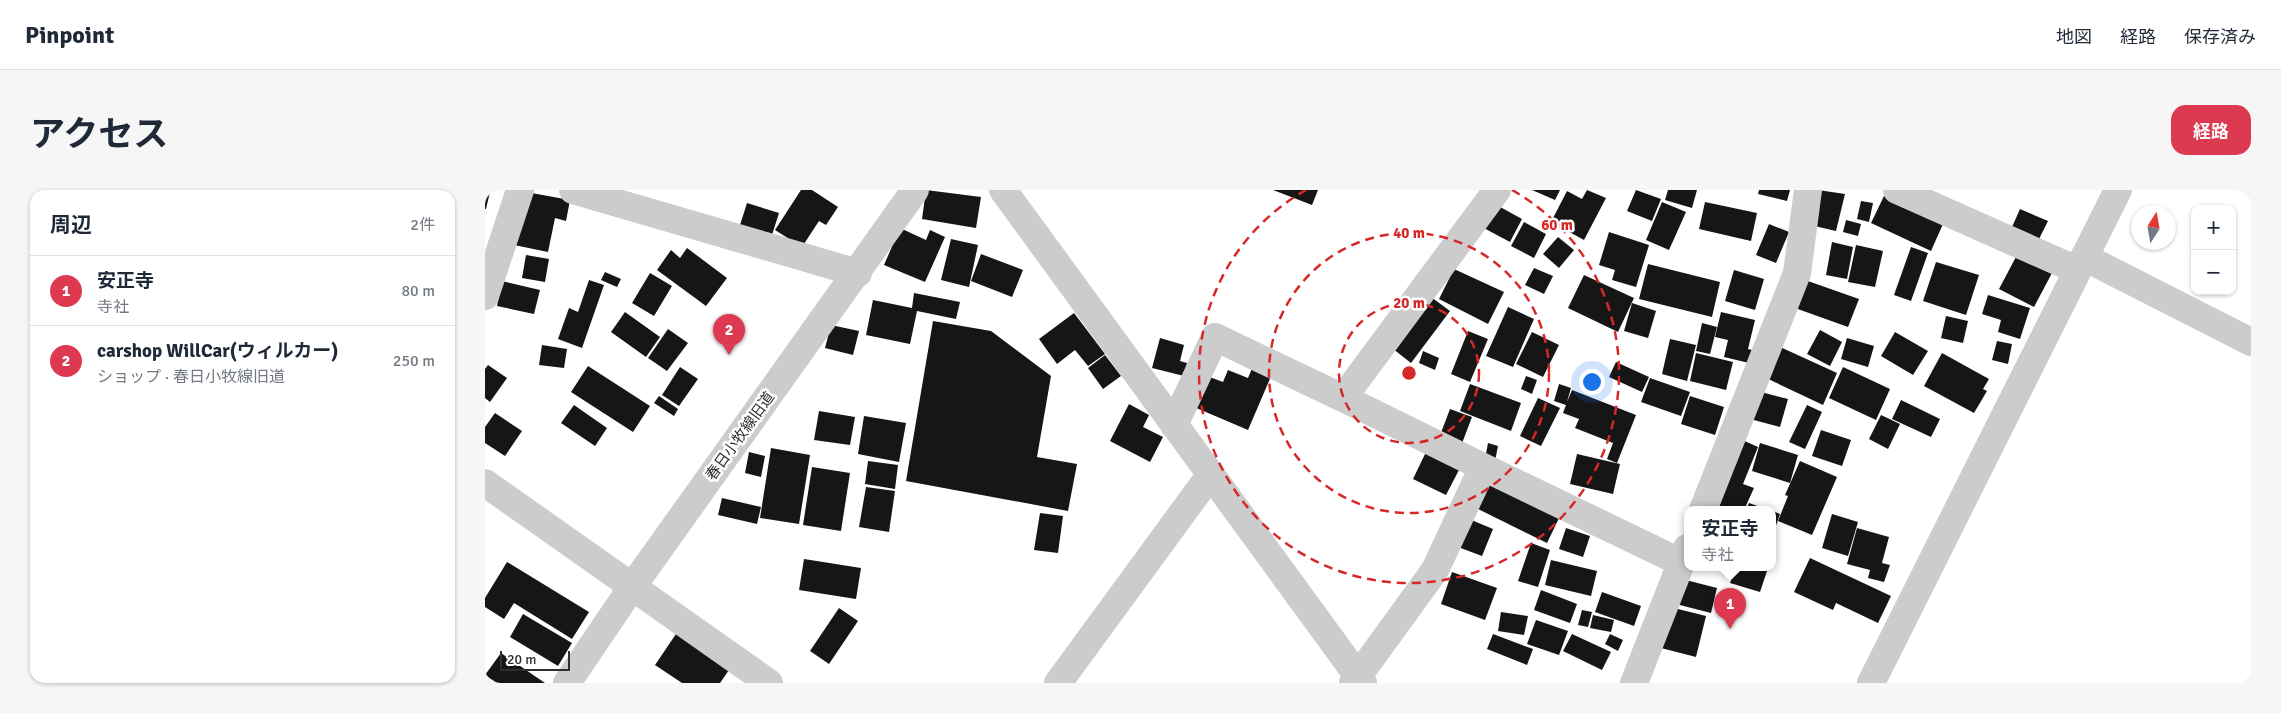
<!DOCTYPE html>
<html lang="ja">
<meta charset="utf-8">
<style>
:root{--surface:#fff;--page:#f6f6f7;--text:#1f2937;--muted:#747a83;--line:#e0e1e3;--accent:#dd3951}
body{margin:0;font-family:Signika,"Noto Sans JP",sans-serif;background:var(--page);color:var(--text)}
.controls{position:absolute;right:15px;top:15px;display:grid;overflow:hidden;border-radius:10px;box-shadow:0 1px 4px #0004}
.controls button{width:45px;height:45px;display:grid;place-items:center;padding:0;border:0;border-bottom:1px solid var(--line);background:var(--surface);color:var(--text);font:25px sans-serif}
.compass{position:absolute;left:1646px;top:15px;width:45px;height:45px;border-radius:50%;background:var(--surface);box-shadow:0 1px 4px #0004;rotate:11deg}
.scale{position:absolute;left:15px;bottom:12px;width:70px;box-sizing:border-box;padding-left:5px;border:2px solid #2f2f2f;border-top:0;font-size:14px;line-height:18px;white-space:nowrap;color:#2f2f2f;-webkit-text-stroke:4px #fff;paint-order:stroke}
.you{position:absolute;left:1106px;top:191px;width:18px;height:18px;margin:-12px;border:4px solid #fff;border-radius:50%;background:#1a73e8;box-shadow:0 0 0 8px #1a73e833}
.badge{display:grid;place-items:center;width:32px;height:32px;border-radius:50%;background:var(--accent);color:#fff;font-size:16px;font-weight:700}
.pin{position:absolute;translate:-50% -41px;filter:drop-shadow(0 1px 2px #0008)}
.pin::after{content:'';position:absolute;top:26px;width:18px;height:15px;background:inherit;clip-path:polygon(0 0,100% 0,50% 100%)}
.popup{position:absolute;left:1199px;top:316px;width:92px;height:65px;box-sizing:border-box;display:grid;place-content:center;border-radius:10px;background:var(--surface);filter:drop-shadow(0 1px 4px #0005);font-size:16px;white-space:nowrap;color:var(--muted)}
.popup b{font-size:19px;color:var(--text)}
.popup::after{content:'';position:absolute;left:50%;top:100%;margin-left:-10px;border:10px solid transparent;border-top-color:var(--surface)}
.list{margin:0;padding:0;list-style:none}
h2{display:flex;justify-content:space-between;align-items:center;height:65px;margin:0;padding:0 20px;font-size:21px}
h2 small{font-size:16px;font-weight:400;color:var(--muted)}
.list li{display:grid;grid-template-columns:32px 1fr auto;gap:15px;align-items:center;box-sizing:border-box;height:70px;padding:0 20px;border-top:1px solid var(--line)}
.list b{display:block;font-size:19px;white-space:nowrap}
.list p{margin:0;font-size:16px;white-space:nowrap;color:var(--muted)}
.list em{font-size:16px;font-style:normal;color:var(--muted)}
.map{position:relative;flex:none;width:1766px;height:493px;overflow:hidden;border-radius:15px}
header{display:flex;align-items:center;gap:30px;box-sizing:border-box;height:70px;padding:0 25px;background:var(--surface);border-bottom:1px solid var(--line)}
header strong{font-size:24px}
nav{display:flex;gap:28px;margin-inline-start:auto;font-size:18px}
.intro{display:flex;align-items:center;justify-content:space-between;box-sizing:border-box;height:120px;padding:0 30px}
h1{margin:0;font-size:35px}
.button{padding:12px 22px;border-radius:15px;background:var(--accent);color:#fff;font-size:18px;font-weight:700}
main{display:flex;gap:30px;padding:0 30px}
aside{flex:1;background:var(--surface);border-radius:15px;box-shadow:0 1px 4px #0004}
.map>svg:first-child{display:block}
</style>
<header>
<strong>Pinpoint</strong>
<nav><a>地図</a><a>経路</a><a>保存済み</a></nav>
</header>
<div class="intro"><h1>アクセス</h1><a class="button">経路</a></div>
<main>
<aside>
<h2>周辺<small>2件</small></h2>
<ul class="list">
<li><span class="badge">1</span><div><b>安正寺</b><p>寺社</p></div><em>80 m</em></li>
<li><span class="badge">2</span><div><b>carshop WillCar(ウィルカー)</b><p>ショップ · 春日小牧線旧道</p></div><em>250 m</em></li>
</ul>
</aside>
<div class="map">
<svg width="1766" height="493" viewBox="0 0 1766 493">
<rect width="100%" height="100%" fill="#fff"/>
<path fill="#161616" d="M316,0h11l26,17 -12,18 -7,-4 -17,26 -27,-17z
M441,0l55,7 -5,31 -54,-9z
M788,0h45l-6,15z
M1047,0h28l-5,10z
M1102,0l19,8 -22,42 -33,-18 16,-31 15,8z
M1151,0l25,9 -9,22 -25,-10z
M1183,0h29l-5,18 -27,-8z
M1274,0h31l-3,11 -29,-7z
M1333,0l27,4 -9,37 -26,-6z
M0,1l5,1 -4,17h-1z
M41,2l44,8 -4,21 -11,-3 -7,34 -34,-7z
M1399,6l59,28 -12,27 -60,-28z
M1376,11l12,2 -4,19 -12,-3z
M1177,12l24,10 -17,38 -23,-10z
M1220,12l52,11 -6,28 -52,-12z
M262,13l32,10 -7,22 -32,-10z
M1008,13l29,16 -12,23 -30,-16z
M1535,19l28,12 -9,18 -27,-12z
M1361,30l15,4 -3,12 -15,-4z
M1039,32l22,12 -12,24 -23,-12z
M1284,34l20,8 -13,31 -20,-8z
M415,38l26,12 4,-10 15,7 -20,45 -41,-17z
M1124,42l40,13 -13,42 -24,-7 3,-10 -16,-5z
M1073,47l16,13 -15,18 -16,-14z
M466,49l27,6 -9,42 -28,-7z
M1347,52l21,5 -6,32 -21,-4z
M1371,55l27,6 -8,36 -27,-5z
M1426,57l17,6 -17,48 -17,-6z
M202,58l40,30 -21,28 -49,-36 14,-20 9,8z
M496,64l42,16 -11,27 -41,-16z
M41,65l23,4 -4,23 -23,-4z
M1532,65l35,18 -18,34 -35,-18z
M1451,72l43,13 -13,40 -43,-14z
M1163,74l72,18 -8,35 -73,-18z
M1049,78l19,8 -9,18 -19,-9z
M969,79l50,23 -16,32 -49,-25z
M1249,80l30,9 -9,31 -30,-9z
M120,82l16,7 -4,8 -16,-7z
M165,83l22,13 -18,30 -22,-13z
M1099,85l50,23 -16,34 -50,-24z
M104,90l15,5 -22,63 -24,-9 11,-31 9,4z
M1320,90l54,19 -11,28 -53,-19z
M17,91l38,9 -6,24 -37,-8z
M429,103l46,9 -4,17 -39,-8 -7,33 -44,-9 7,-35 39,8z
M942,104l23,17 -39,52 -23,-18z
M1503,105l42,13 -10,31 -22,-7 3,-12 -19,-6z
M1147,113l24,8 -8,27 -24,-7z
M1023,117l26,12 -21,48 -27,-11z
M140,122l35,25 -14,20 -35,-25z
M1236,122l34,8 -7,29 4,1 -3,13 -25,-6 4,-17 -13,-3z
M589,123l31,41 -17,12 -13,-16 -18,14 -18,-25z
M1461,126l22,5 -5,22 -22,-5z
M448,131l58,10 60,45 -14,81 40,7 -9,47 -162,-30z
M1217,133l15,4 -7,27 -14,-3z
M346,135l28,6 -6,24 -28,-7z
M183,139l20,14 -21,28 -19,-13z
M1335,140l22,12 -12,24 -23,-12z
M983,141l20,8 -18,43 -19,-8z
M1047,142l27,13 -16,32 -27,-13z
M1410,142l33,19 -15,24 -32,-19z
M675,148l24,7 -4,16 7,2 -3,13 -32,-8z
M1362,148l27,8 -6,21 -27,-8z
M1185,149l26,6 -9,36 -25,-7z
M1512,151l15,3 -4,20 -16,-4z
M57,155l25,4 -3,19 -25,-3z
M1293,156l59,27 -14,32 -59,-28z
M938,161l16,7 -4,12 -16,-7z
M1211,163l37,9 -7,28 -36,-9z
M1457,163l47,26 -6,10 4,2 -13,22 -50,-27z
M620,165l16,21 -18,13 -15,-21z
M1131,172l33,15 -7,15 -33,-15z
M3,175l19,13 -17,24 -5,-4v-29z
M103,176l62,40 -17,26 -62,-40z
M768,176l19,8 -24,56 -54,-23 13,-31 16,6 5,-12 20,8z
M195,177l18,12 -19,27 -17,-11z
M1358,177l47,22 -14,31 -47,-22z
M1041,186l11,4 -5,14 -11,-5z
M1165,188l40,14 -9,24 -40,-14z
M985,194l51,19 -10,28 -51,-20z
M1074,194l12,4 -4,14 5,-12 64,25 -19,48 -10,-4 6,-16 -38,-15 4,-9 -16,-6 3,-8 -12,-4z
M1272,201l31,8 -8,28 -30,-8z
M174,206l19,13 -4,7 -20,-13z
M1205,206l34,11 -9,28 -34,-11z
M1053,208l22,10 -19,38 -21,-10z
M1416,210l39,19 -9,18 -39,-18z
M644,214l20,11 -6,12 20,10 -13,25 -40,-21z
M89,215l33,23 -12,18 -34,-23z
M1322,215l15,7 -17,37 -16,-7z
M965,219l22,8 -11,29 -22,-8z
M334,221l36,6 -5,28 -36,-5z
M10,223l27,18 -17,25 -20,-13v-16z
M1396,225l19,9 -12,25 -19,-10z
M379,226l42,7 -7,39 -41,-8z
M1336,240l30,10 -9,26 -30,-10z
M1253,248l20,9 -15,37 11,4 -10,22h-26l-11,-4z
M1003,253l10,3 -3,15 -10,-2z
M1275,253l38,12 -8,28 -38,-12z
M286,258l39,7 -11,69 -39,-6z
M264,262l16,4 -4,21 -16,-4z
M941,262l34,16 -14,27 -33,-16z
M1092,264l43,10 -7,30 -43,-10z
M383,271l30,4 -3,24 -30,-5z
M1315,271l37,16 -25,58 -34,-14 10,-25 -3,-1z
M327,277l38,6 -9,58 -38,-6z
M1002,287l74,37 -14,29 -75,-37z
M381,297l29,4 -6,41 -30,-5z
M237,308l39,9 -4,17 -39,-9z
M1264,313l20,7h-23z
M1288,321l7,3 -7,20z
M555,323l23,3 -5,37 -24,-3z
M1347,324l26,8 -10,34 -26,-8z
M984,329l24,10 -11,27 -24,-9z
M1081,338l24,8 -7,21 -24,-8z
M1372,338l32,9 -7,26 8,2 -6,17 -16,-4 2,-8 -23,-6z
M1046,353l19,7 -12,37 -20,-6z
M1325,368l81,38 -13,27 -42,-20 -3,7 -39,-18z
M319,369l57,9 -5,31 -57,-9z
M1066,370l46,11 -6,25 -46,-11z
M22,372l82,50 -17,27 -58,-36 -10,16 -19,-12v-9z
M1250,378h33l-8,24 -30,-9z
M967,382l45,16 -12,32 -44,-16z
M1193,388l39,10 -6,25 -39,-10z
M1056,400l36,14 -7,19 -36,-13z
M1117,402l39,14 -7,20 -39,-14z
M1181,416l40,10 -10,41 -39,-10z
M354,418l19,13 -29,43 -19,-13z
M1097,420l10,2 -4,15 -10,-2z
M1016,422l27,4 -4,19 -26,-4z
M38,424l49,29 -14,23 -48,-29z
M1108,425l21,5 -3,12 -21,-4z
M1051,430l32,11 -9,24 -32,-11z
M191,444l53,36 -9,13h-38l-27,-18z
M1008,444l40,15 -6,16 -40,-16z
M1087,444l39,18 -9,18 -39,-19z
M1125,444l13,6 -5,11 -13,-7z
M16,463l44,30h-48l-12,-8z"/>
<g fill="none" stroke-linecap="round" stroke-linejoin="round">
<path stroke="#ccc" stroke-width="28" d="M88,0l285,83
M518,0l360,493
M1412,0l180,80
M1599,67l167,85
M0,106l35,-106
M689,235l41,-88 128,61
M998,277l199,96
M0,293l284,200
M1218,320l94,-237 11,-83
M82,493l65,-96 283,-397
M573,493l153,-209
M868,493l82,-113 48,-103 -140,-69 154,-208
M1149,493l53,-135
M1386,493l247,-493"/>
</g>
<g fill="none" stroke="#d62828" stroke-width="2.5" stroke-dasharray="9 6">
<circle cx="924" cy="183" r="70"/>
<circle cx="924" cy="183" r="140"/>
<path d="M1027 0A210 210 0 1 1 821 0"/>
</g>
<g text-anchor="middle" stroke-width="5" stroke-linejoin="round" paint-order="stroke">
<g font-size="15" fill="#2f2f2f" stroke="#fff">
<text transform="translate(255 246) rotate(-54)" y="5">春日小牧線旧道</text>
</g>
</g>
<circle cx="924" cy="183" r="8" fill="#d62828" stroke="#fff" stroke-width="2.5"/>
<g font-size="15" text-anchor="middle" font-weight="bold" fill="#d62828" stroke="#fff" stroke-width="5" stroke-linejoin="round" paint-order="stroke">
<text x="1072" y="40">60 m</text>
<text x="924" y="48">40 m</text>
<text x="924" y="118">20 m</text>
</g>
</svg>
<div class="controls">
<button>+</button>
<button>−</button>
</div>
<svg class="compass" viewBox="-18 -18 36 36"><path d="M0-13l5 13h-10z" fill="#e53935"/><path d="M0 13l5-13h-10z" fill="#747a83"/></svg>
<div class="scale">20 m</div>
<div class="you"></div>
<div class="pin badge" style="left:1245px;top:439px">1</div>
<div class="popup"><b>安正寺</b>寺社</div>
<div class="pin badge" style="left:244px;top:165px">2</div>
</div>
</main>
